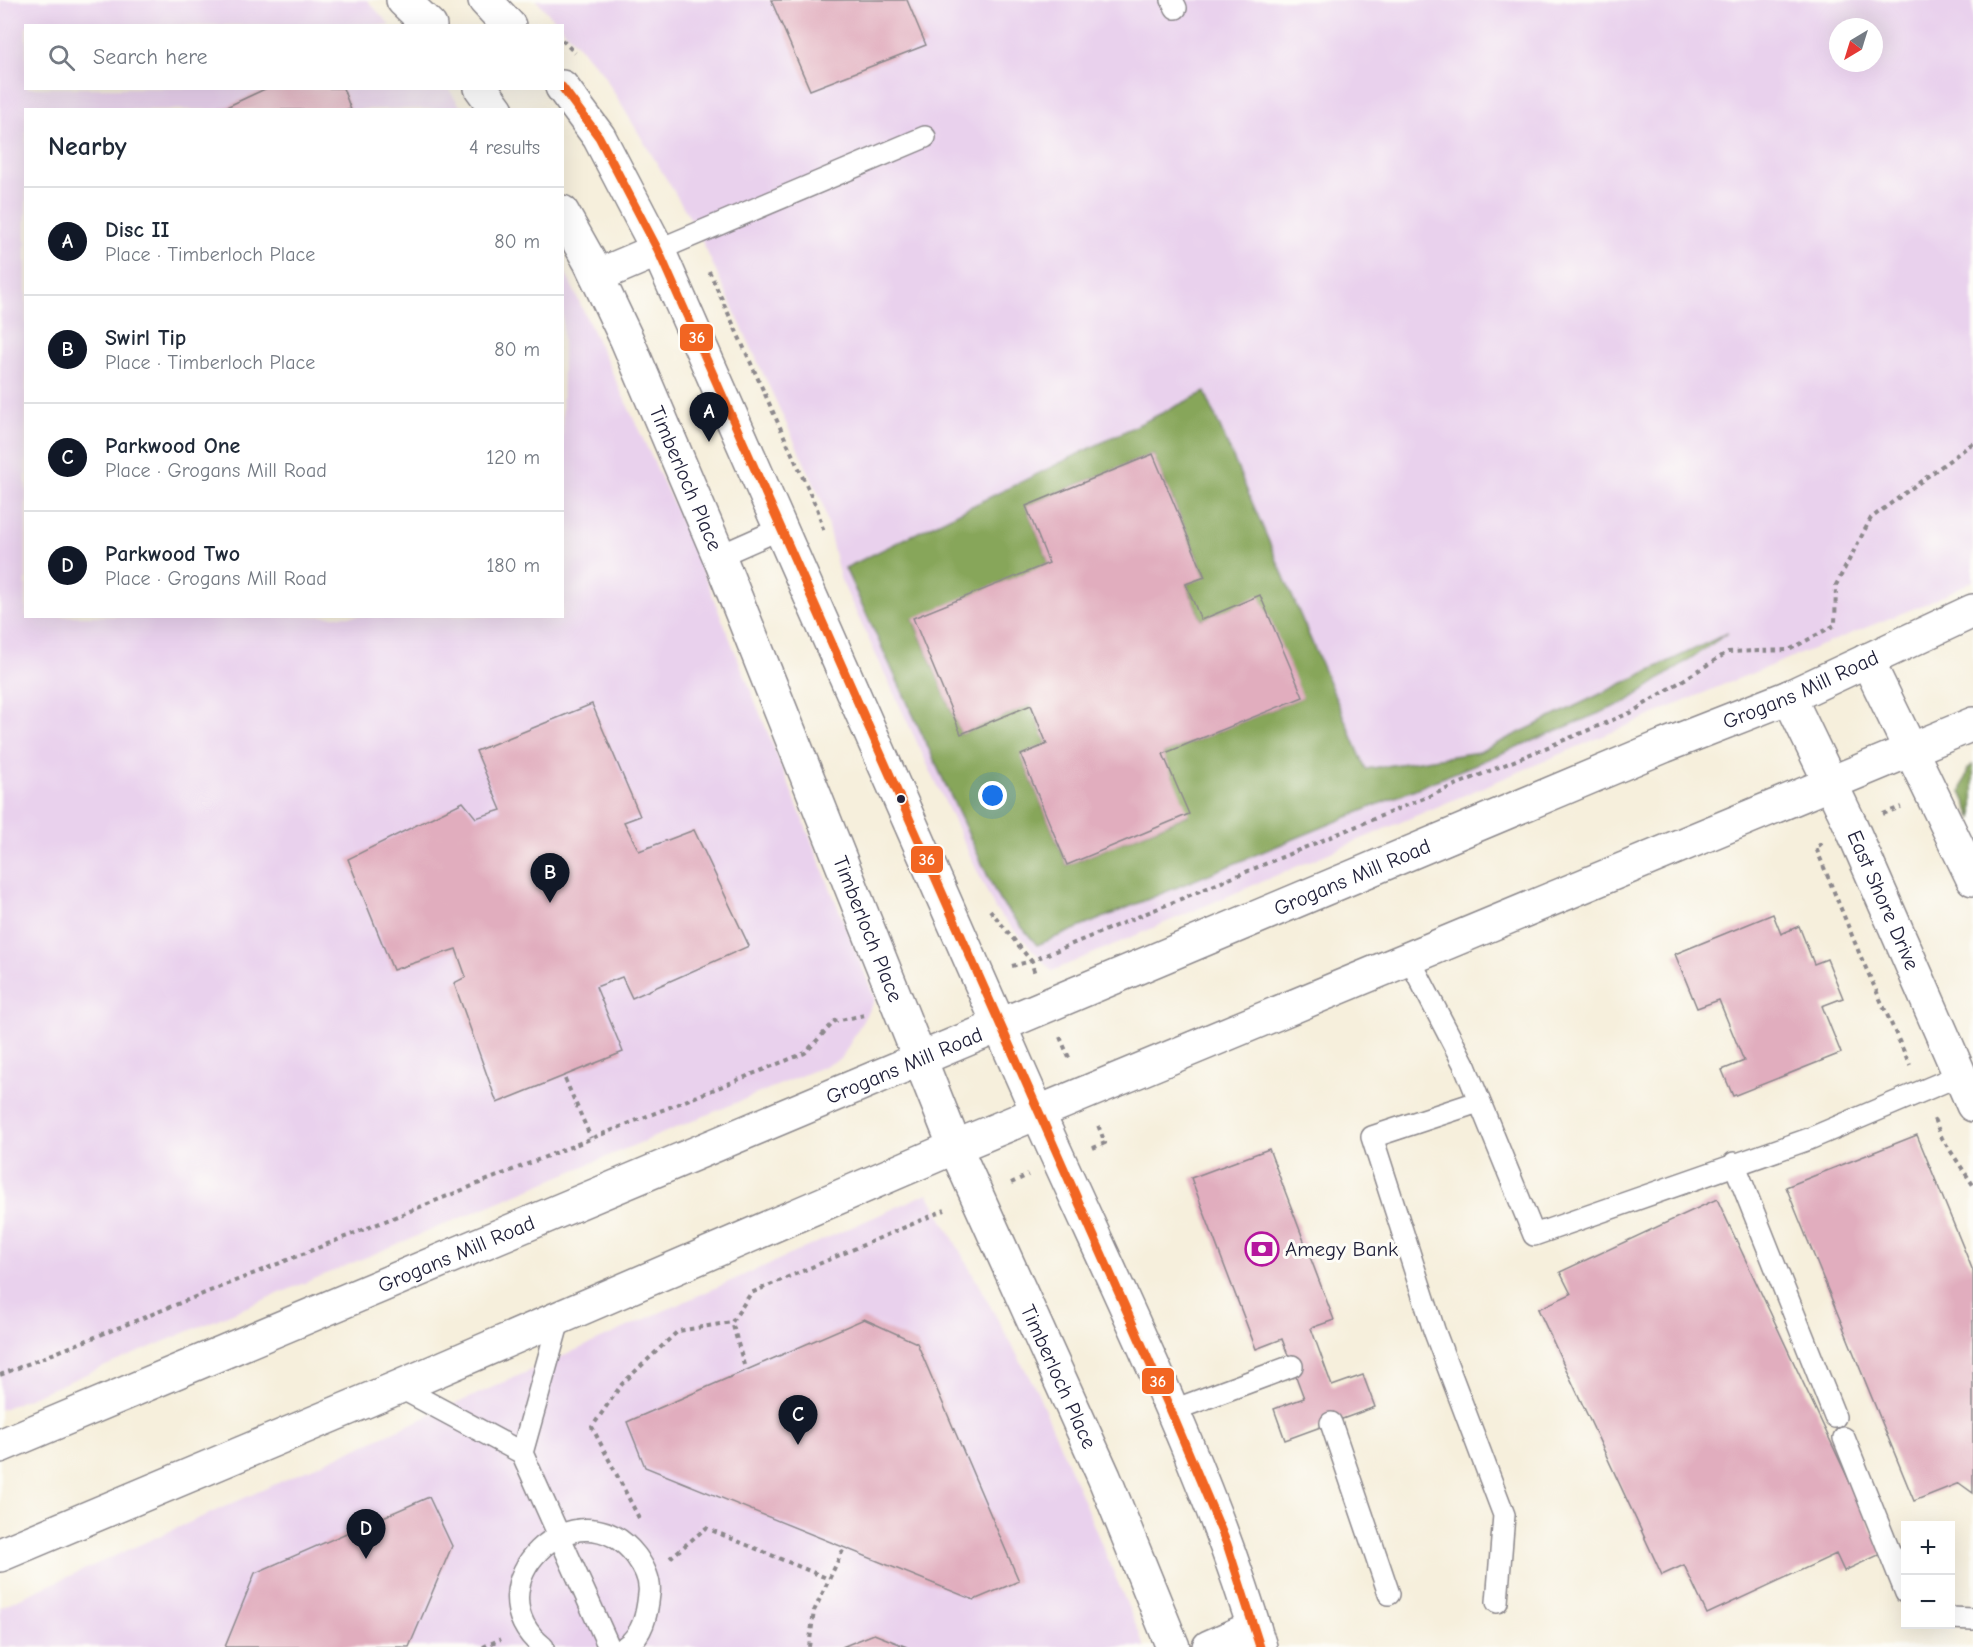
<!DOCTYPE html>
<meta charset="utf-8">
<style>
:root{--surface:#fff;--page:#f6f6f7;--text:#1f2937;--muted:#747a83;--line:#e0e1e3;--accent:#111827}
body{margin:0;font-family:"Comic Neue",sans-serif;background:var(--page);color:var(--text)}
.controls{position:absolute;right:18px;bottom:18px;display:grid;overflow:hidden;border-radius:0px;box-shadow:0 6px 24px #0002}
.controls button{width:54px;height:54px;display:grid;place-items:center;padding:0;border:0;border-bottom:2px solid var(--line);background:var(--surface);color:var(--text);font:30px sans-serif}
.compass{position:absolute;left:1829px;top:18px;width:54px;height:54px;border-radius:50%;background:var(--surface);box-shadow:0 6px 24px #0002;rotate:218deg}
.you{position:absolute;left:993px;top:796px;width:21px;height:21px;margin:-15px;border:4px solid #fff;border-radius:50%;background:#1a73e8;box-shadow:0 0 0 9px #1a73e833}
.badge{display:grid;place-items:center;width:39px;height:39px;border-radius:50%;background:var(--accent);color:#fff;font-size:20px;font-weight:700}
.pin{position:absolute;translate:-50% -50px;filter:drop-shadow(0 2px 3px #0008)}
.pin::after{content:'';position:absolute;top:32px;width:21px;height:18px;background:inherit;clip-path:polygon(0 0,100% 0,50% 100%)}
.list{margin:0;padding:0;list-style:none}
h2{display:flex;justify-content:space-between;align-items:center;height:78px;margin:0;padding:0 24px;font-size:26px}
h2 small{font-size:20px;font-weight:400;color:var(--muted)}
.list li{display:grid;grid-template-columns:39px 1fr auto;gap:18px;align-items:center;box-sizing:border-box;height:108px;padding:0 24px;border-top:2px solid var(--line)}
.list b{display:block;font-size:22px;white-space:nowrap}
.list p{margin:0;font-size:20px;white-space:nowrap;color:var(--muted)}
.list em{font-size:20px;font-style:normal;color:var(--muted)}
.icon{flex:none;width:33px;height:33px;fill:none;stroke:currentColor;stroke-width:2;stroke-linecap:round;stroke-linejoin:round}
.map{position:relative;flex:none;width:1973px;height:1647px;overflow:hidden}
.search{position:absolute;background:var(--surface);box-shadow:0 6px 24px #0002;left:24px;top:24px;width:540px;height:66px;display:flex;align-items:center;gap:15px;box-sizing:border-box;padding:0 21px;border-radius:0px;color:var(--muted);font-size:22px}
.panel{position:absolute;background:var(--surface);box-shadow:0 6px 24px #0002;left:24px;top:108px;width:540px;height:510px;border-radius:0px}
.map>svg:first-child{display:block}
</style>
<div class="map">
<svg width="1973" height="1647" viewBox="0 0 1973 1647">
<rect width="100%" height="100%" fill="#fdfcf7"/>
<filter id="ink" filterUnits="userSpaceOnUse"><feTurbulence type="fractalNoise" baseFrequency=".0167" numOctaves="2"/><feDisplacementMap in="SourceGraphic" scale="12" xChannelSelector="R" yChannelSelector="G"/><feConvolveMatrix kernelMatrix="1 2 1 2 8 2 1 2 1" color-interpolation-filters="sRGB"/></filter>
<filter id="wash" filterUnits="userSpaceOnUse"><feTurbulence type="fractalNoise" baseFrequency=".008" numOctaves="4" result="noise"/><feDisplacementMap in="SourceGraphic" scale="24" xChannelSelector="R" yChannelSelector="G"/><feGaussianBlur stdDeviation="1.35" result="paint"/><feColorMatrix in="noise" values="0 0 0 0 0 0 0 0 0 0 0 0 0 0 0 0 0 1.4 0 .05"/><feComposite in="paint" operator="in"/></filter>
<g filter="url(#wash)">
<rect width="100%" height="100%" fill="#f6efdc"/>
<path fill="#e9d1ed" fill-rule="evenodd" d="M0,0h367l23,25 -364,1v62h422l14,21 -436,1v506h536l1,-349 128,275 184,457 -34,60 -841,351z
M536,0h1437v581l-43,21 -210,84 -668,285 -57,-62 -155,-331 -18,-77 -126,-273 -95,-157 -38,-42 -1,-3 -3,-1zM1838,27h36v36h-36z
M928,1193l109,198 108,256h-1145v-40z"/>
<path fill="#87a65a" stroke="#54644a" stroke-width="1.5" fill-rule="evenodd" d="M1205,392l161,377 113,-17 249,-119 -102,69 -589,243 -38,-45 -154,-332zM1153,454l52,122 -19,8 15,36 59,-24 42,101 -139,57 25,61 -121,50 -46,-110 26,-11 -16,-39 -70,29 -48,-115 136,-56 -23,-57z
M1973,764v55l-12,-27 7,-23z"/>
<g id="blocks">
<path fill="#e1adbe" d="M771,0h136l19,45 -116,45z
M267,88h76l8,22h-131z
M1153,454l52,123 -19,7 15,36 59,-25 43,102 -140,57 26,60 -122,51 -46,-110 26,-11 -16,-39 -70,29 -48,-116 136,-55 -23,-57z
M592,704l48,112 -16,6 15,29 55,-21 55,116 -117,52 -10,-21 -26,10 27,65 -126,51 -43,-120 12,-6 -10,-28 -63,21 -45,-111 115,-57 13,16 25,-8 -25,-59z
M1773,914l8,20 18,-8 15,38 13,-5 16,39 -21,8 19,47 -108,43 -11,-26 22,-9 -25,-61 -22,8 -22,-54z
M1917,1135l56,136v222l-14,-10 -45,18 -128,-314z
M1269,1149l65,171 -23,8 21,58 31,-11 12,32 -90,33 -11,-31 30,-11 -22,-59 -26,10 -65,-171z
M1717,1199l166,354 -39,18 -8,-17 -129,60 -23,-49 -22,10 -124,-266 33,-15 -11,-22z
M864,1319l53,24 102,238 -45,19 -329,-133 -18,-45z
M429,1497l23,49 -43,101h-184l30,-74z
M874,1634l33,13h-65z"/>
</g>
</g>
<g filter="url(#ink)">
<use href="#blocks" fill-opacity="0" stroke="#8c888c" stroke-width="1.5"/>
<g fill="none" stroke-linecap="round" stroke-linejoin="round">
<g stroke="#8c888c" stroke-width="24">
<path id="lane" d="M1172,0l4,8
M658,250l267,-113
M719,556l63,-28
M1409,958l56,108 69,169 275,-96 151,-64
M1478,1102l-106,35 62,193 70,185 -7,87
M1734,1163l101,254
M399,1387l123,66 87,194
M1171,1411l121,-45
M1331,1423l58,171
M1844,1438l62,155
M522,1453l38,-136
M1950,1618l23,1
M543,1647c-75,-61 34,-167 93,-91 8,11 15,25 13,38 -2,20 -6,41 -24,53"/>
</g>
<g stroke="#8c888c" stroke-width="36">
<g id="street">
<path d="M1867,660l106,219"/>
<path id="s1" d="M1789,697l62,129 122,279"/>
<path d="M1038,1113c78,176 167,349 222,534"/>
<path id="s2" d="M955,1147l149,330 69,170"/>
<path d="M1209,1647l45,-20"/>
</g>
</g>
<g stroke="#8c888c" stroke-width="36">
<g id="secondary">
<path d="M403,0l27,26"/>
<path d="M485,0l24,26"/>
<path d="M562,87l37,50 59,113 380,863"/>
<path d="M481,88l16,22"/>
<path id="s3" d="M562,212l28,50 37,78 92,216 236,591"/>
<path d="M597,276l61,-26"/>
<path id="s4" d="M0,1446l1664,-700 125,-49 184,-86"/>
<path d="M0,1555l399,-168 556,-240 1018,-423"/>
</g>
</g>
<path stroke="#8c888c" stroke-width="4" stroke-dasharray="4.5 4.5" stroke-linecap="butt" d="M562,40l13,13
M709,271l109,240 6,22
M1883,814l18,-7
M1822,843l-6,5 44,107 50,110
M990,910l41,51 4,13
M1012,966l19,-5 601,-249 96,-60 61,-2 46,-25 1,-40 35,-67 102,-75
M1060,1037l10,23
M565,1079l26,59
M1934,1119l8,19 31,47
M1093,1148l12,-5 -7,-18
M1011,1183l17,-8
M744,1365l-12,-43 19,-29 194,-83
M0,1375l805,-322 30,-32 30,-6
M639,1518l-47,-91 30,-43 56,-53 54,-9
M670,1558l36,-30 123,51
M483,1647l18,-8
M809,1647l5,-36 30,-63"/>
<use href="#lane" stroke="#fff" stroke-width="21"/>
<use href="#street" stroke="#fff" stroke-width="33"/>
<use href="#secondary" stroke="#fff" stroke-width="33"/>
<g stroke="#fdfcf7" stroke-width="14">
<path id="bus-1" d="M562,87l37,50 59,113 513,1161 56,133 33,103"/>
</g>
<use href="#bus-1" stroke="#f26522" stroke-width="9"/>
</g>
</g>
<defs>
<g id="bank-ring" transform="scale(1.725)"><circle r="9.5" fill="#fdfcf7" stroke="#b5179e" stroke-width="1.5"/><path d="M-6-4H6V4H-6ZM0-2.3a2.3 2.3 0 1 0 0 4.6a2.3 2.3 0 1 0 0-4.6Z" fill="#b5179e"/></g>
</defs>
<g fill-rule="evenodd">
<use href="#bank-ring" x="1262" y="1249"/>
</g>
<circle fill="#22223b" stroke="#fdfcf7" stroke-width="2" cx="901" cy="799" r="5"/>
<g text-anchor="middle" stroke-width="6" stroke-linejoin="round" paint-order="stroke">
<g font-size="21" fill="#22223b" stroke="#fdfcf7">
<text dy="7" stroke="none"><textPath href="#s3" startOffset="294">Timberloch Place</textPath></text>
<text dy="7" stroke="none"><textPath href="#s4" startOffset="1953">Grogans Mill Road</textPath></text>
<text dy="7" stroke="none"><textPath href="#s4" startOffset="1467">Grogans Mill Road</textPath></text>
<text dy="7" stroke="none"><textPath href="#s1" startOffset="224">East Shore Drive</textPath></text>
<text dy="7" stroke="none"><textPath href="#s3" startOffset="780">Timberloch Place</textPath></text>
<text dy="7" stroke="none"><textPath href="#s4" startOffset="981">Grogans Mill Road</textPath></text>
<text dy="7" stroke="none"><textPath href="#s4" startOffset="495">Grogans Mill Road</textPath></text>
<text dy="7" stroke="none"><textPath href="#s2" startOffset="252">Timberloch Place</textPath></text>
</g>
<g font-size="21" fill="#22223b" stroke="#fdfcf7" text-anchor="start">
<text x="1285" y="1256">Amegy Bank</text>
</g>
</g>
<g stroke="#fdfcf7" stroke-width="2">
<rect x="679" y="323" width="35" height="29" rx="6" fill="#f26522"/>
<rect x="910" y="845" width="34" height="29" rx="6" fill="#f26522"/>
<rect x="1141" y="1367" width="34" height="28" rx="6" fill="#f26522"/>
</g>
<g font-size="16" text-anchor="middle" font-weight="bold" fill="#fff">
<text x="697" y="343">36</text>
<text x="927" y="865">36</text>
<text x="1158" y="1387">36</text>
</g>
</svg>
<div class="controls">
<button>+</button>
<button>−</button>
</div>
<svg class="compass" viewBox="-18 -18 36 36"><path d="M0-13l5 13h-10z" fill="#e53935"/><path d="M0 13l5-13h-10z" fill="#747a83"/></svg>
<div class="you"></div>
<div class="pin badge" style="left:709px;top:442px">A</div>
<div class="pin badge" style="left:550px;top:903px">B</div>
<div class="pin badge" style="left:798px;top:1445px">C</div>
<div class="pin badge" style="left:366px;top:1559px">D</div>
<div class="search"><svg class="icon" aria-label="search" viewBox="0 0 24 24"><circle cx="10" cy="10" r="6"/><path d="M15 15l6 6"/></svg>Search here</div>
<section class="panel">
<h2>Nearby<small>4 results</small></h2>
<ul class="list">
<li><span class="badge">A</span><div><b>Disc II</b><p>Place · Timberloch Place</p></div><em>80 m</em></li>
<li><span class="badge">B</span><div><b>Swirl Tip</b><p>Place · Timberloch Place</p></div><em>80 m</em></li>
<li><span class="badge">C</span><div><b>Parkwood One</b><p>Place · Grogans Mill Road</p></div><em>120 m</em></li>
<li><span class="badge">D</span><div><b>Parkwood Two</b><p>Place · Grogans Mill Road</p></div><em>180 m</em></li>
</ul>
</section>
</div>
